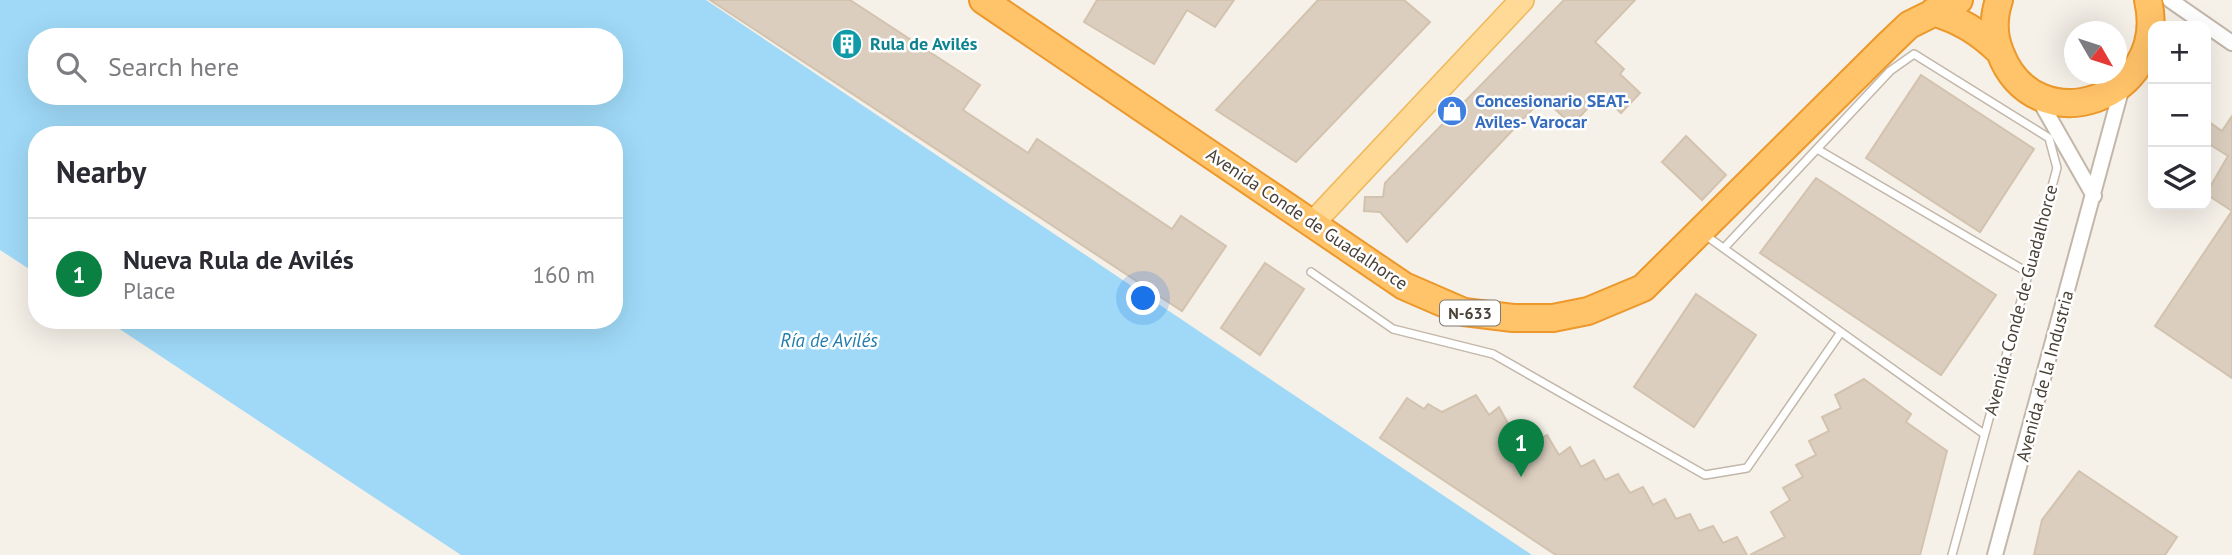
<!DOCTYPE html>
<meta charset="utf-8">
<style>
:root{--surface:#fff;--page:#f7f7f7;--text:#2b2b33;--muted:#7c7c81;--line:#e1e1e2;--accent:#0b8043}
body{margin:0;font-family:"PT Sans",sans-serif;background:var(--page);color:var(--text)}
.controls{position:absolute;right:21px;top:21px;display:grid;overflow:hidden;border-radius:14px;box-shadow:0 7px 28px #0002}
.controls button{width:63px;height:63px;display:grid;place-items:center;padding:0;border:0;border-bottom:2px solid var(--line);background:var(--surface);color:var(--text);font:35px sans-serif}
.compass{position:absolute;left:2064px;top:21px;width:63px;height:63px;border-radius:50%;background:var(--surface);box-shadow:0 7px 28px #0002;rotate:129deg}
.you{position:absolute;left:1144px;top:299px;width:24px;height:24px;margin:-18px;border:5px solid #fff;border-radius:50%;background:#1a73e8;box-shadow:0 0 0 10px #1a73e833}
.badge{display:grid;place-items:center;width:46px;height:46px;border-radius:50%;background:var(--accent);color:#fff;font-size:23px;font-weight:700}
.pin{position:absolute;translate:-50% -58px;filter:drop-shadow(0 2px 4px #0008)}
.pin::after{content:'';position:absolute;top:37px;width:24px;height:21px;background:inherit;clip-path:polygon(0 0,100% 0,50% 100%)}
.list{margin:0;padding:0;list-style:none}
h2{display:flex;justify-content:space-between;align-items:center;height:91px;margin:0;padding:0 28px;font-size:30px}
h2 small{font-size:23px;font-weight:400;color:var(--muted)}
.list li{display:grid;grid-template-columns:46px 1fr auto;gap:21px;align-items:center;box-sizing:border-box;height:112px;padding:0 28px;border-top:2px solid var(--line)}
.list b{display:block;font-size:26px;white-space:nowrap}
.list p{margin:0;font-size:23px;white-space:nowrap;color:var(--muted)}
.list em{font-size:23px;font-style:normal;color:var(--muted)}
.icon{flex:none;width:38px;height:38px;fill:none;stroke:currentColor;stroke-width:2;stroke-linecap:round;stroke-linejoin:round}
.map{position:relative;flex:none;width:2232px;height:555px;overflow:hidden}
.search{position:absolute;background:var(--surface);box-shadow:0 7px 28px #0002;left:28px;top:28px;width:595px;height:77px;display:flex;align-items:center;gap:18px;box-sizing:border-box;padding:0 24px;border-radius:28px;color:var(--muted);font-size:26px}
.panel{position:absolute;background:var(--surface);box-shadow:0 7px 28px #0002;left:28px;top:126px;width:595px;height:203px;border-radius:28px}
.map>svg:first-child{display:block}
</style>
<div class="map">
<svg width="2232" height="555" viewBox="0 0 2232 555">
<rect width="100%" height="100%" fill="#f5f0e8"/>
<path fill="#9fd9f7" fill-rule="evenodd" d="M0,0h706l826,555h-1071l-355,-235h508v-185h-577v139l-37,-24zM37,37h577v59h-577z"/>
<path fill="#dbcebf" stroke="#d3c3ae" stroke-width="2" d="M710,0h140l130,85 -17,25 65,43 9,-14 135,90 9,-13 45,30 -44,65z
M1097,0h137l-19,27 -28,-17 -33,54 -70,-42z
M1318,0h86l26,22 -134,140 -80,-52z
M1564,0h71l-40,42 29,27 -4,5 20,19 -19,20 -20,-19 -29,31 -29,-27 -136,144 -27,-30 -16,-1 1,-14h18l2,-14z
M1921,75l113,74 -54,83 -114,-74z
M2232,116v262l-77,-52 77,-115 -26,-17 22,-38 -22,-14v-22l16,11z
M1686,136l40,39 -24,25 -40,-38z
M1816,178l180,117 -55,80 -181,-122z
M1265,263l39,26 -44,66 -39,-27z
M1696,294l60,41 -62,92 -60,-40z
M1864,379l47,35 -5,8 41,29 -27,104h-170l35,-18 -14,-25 19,-12 -7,-12 20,-11 -7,-12 20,-10 -7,-14 20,-10 -7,-14 19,-9 -6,-13z
M1476,395l13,20 10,-8 12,22 12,-7 12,19 12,-6 12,20 11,-8 11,20 13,-7 11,20 13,-6 12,19 13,-6 10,18 12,-6 11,20 14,-5 9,17 14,-5 10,17 14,-6 10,18h-191l-176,-117 27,-40 17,11 4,-5 14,8z
M2079,471l98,66 -12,18h-131l8,-35z"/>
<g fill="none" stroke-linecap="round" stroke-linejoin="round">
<g stroke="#c2b7a9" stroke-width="10">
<path id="lane" d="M1817,149l210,123
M1705,235l279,199
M1724,248l166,-177 24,-17 135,84 8,30 -105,387
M1311,272l82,57 100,25 212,121 42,-7 94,-136"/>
</g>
<g stroke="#c2b7a9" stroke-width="18">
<path id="street" d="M2170,0l62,43
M2037,96l57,100
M1995,555l127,-468"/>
</g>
<g stroke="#efb95c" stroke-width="26">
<path id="primary" d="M1312,224l210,-224"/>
</g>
<g stroke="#ec982b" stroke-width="30">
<path id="highway" d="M983,0l421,286 60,26 49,6h40l35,-7 55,-23 245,-243 21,-20 50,-25
M1999,0c-6,18 -6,35 1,52 35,94 171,47 148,-52
M1933,12c27,8 46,20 66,39"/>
</g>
<use href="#lane" stroke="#fff" stroke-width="7"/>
<use href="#street" stroke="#fff" stroke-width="14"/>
<use href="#primary" stroke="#ffda97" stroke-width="23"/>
<use href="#highway" stroke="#ffc369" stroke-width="26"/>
</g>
<defs>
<g id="building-disc" transform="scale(1.575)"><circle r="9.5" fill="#0f9aa8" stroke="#fff"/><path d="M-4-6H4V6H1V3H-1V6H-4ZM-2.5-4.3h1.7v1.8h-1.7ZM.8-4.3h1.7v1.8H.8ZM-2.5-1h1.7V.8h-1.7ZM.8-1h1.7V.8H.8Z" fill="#fff"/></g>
<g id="shop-disc" transform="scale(1.575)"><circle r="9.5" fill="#3f7fe0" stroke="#fff"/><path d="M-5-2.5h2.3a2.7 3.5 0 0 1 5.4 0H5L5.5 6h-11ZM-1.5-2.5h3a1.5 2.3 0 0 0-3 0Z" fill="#fff"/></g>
</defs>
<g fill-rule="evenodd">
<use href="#building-disc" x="847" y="44"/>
<use href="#shop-disc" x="1452" y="111"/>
</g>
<g text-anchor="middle" stroke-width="5" stroke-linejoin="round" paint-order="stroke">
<rect fill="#fff" stroke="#807972" stroke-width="2" x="1440" y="300.5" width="60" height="25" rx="5"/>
<g font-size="16" font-weight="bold" fill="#494036">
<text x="1470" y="319">N-633</text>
</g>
<g font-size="18" font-weight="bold" fill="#0d838f" stroke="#fff" text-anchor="start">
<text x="870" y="50">Rula de Avilés</text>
</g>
<g font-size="18" font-weight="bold" fill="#366cbe" stroke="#fff" text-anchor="start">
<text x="1475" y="107">Concesionario SEAT-<tspan x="1475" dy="21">Aviles- Varocar</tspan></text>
</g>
<g font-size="18" fill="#494036" stroke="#fff">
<text transform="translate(1307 219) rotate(34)" y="6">Avenida Conde de Guadalhorce</text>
<text transform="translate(2021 300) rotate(-75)" y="6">Avenida Conde de Guadalhorce</text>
<text transform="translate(2045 376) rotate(-75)" y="6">Avenida de la Industria</text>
</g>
<g font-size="19" font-style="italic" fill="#227dae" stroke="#fff">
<text x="829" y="347">Ría de Avilés</text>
</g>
</g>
</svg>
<div class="controls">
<button>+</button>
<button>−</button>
<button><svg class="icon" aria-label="layers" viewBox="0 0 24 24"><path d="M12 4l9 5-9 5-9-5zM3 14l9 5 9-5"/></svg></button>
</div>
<svg class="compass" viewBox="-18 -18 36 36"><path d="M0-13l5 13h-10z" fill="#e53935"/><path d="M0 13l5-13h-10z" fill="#7c7c81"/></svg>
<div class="you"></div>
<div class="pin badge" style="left:1521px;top:477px">1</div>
<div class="search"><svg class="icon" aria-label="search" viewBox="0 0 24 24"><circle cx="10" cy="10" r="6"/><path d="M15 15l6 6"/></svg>Search here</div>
<section class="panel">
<h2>Nearby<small></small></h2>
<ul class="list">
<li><span class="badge">1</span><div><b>Nueva Rula de Avilés</b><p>Place</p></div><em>160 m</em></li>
</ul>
</section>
</div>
